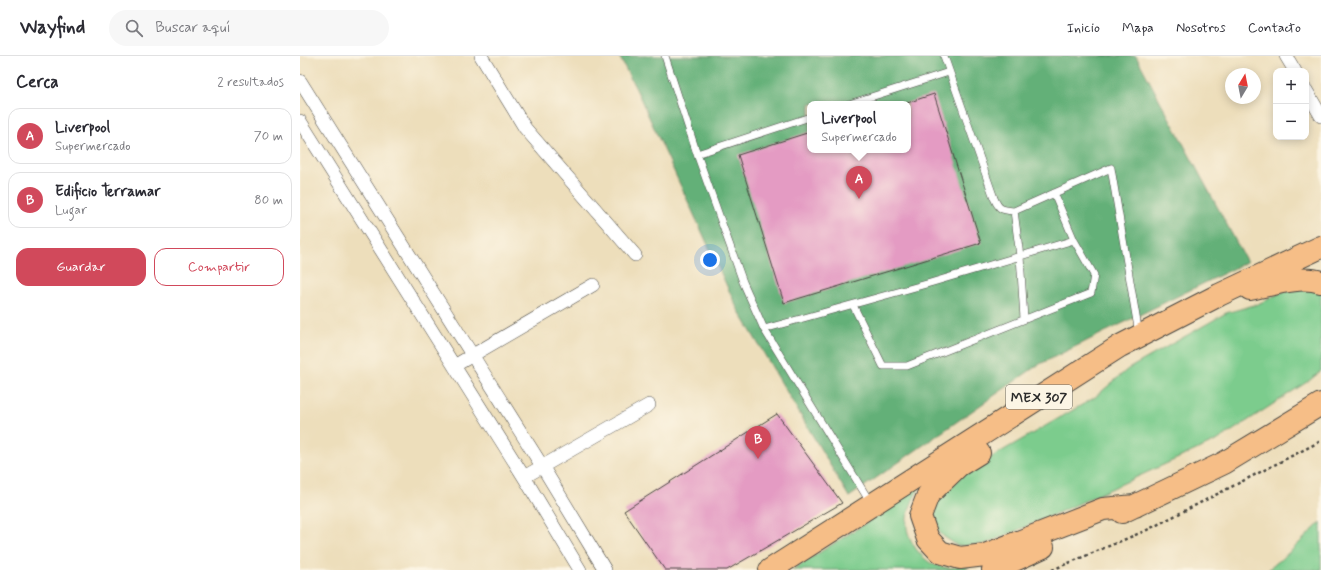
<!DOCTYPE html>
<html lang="es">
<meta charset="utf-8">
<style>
:root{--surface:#fff;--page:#f7f7f7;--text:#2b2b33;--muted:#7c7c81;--line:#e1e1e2;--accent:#d1495b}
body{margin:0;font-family:Mynerve,sans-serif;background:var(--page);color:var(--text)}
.controls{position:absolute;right:12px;top:12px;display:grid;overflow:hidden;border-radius:8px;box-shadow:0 2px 10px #0003}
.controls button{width:36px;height:36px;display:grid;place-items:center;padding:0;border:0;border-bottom:1px solid var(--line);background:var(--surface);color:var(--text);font:20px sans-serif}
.compass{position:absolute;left:925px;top:12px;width:36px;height:36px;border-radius:50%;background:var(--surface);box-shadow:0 2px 10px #0003;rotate:10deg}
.you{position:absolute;left:410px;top:204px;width:14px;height:14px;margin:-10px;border:3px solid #fff;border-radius:50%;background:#1a73e8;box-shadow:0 0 0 6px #1a73e833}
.badge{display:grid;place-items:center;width:26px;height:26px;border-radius:50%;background:var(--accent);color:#fff;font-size:13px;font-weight:700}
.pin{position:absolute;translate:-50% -33px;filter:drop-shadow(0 1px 2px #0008)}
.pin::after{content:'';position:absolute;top:21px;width:14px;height:12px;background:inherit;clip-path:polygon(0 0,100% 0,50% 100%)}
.popup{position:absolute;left:507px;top:45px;width:104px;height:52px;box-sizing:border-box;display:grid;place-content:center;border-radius:8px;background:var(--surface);filter:drop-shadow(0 1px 3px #0005);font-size:13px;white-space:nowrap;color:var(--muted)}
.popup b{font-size:15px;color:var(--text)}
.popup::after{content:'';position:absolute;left:50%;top:100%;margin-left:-8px;border:8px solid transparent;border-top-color:var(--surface)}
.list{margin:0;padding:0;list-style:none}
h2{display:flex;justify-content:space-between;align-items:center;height:52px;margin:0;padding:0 16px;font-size:17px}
h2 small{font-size:13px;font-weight:400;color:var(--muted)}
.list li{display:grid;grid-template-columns:26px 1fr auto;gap:12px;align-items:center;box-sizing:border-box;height:56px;margin:0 8px 8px;padding:0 8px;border:1px solid var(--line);border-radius:12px}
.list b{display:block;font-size:15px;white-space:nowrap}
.list p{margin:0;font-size:13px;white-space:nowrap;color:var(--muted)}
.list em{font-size:13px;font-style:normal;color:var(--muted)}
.actions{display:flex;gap:8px;padding:12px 16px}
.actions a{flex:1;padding:9px 0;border:1px solid var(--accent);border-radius:12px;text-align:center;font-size:14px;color:var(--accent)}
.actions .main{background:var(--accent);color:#fff}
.icon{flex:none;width:22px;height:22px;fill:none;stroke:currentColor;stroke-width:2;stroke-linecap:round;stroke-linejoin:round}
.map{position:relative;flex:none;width:1021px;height:514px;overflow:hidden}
header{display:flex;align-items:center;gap:24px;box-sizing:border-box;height:56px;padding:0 20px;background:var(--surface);border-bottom:1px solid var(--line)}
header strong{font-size:19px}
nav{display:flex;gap:22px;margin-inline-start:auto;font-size:14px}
.search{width:280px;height:36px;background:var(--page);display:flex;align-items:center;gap:10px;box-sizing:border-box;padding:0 14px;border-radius:22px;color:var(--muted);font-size:15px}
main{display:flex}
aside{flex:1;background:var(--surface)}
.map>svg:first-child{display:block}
</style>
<header>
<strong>Wayfind</strong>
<div class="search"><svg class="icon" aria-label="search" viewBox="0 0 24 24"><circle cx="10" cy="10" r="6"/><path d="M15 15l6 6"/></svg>Buscar aquí</div>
<nav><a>Inicio</a><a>Mapa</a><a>Nosotros</a><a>Contacto</a></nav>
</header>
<main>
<aside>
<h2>Cerca<small>2 resultados</small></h2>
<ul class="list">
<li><span class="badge">A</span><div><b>Liverpool</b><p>Supermercado</p></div><em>70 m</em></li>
<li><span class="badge">B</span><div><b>Edificio Terramar</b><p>Lugar</p></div><em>80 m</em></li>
</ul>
<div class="actions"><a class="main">Guardar</a><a>Compartir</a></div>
</aside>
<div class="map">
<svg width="1021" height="514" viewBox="0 0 1021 514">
<rect width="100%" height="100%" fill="#fcf5e5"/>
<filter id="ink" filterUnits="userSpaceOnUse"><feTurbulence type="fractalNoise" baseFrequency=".025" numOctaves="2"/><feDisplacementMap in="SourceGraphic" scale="8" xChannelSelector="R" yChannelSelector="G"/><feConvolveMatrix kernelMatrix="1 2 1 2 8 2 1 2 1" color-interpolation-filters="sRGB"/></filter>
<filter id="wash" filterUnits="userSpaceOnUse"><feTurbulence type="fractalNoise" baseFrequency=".012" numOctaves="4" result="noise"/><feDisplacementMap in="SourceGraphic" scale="16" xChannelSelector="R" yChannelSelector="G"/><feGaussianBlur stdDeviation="0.9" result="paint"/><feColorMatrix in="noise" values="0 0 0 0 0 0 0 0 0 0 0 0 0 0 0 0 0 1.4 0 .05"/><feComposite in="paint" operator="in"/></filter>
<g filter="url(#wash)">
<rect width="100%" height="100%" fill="#eddebb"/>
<path fill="#7bcc8d" stroke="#537c5c" d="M1011,232l10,4v79l-11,9 -92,60 -149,68 -84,36 -27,2 -15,-10 -9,-11v-14l2,-11 33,-30 125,-72 34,-29 98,-56 32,-9 24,-12z
M620,430c-12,24 -21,38 -4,63 5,6 12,14 19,16 4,1 11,3 15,3 7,0 12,-4 19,-1l-7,3h-170l71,-45z
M1021,466v48h-53l24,-20z"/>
<path fill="#64b078" stroke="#486e52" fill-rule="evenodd" d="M319,0h517l111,206 -209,103 -189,132 -112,-189 -100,-217zM510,48h98v46h-98z"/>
<g id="blocks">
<path fill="#e49bc3" d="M634,38l47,149 -197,60 -46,-148 72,-23v18h98v-46h-4z
M477,358l65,89 -115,67h-62l-41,-59z"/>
</g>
</g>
<g filter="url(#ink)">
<use href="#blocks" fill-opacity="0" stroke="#484641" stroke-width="1"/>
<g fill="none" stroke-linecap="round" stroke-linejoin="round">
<g stroke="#484641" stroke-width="8">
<path id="lane" d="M365,0l32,98 46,128 21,47 106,173
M644,0l50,142c5,12 8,12 20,13l97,-43 28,166
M549,48l100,-32
M397,98l113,-37
M714,155l6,45 4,63
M553,249l30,61h24l184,-73 3,-18 -20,-35
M464,273l166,-46 144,-43 -20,-47"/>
</g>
<g stroke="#484641" stroke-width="14">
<path id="street" d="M181,0l44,72 110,127
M986,0l9,15
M0,25l242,385 63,104
M1006,34l15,26
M0,65l224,356 56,93
M154,310l139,-81
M224,421l125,-72"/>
</g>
<g stroke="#484641" stroke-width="24">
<path id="highway" d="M950,233c21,-4 50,-14 71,-7
M679,397l-21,13 -30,29 -8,21 8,23 12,13 20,6 25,-3 118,-46 32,-3
M822,456l102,-49 97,-59
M470,514l350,-224 99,-51 102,-48
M693,514l50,-23"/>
</g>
<path stroke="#484641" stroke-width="2.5" stroke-dasharray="3 3" stroke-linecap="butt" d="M752,514l95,-40 174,-89"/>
<use href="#lane" stroke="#fff" stroke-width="7"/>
<use href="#street" stroke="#fff" stroke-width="13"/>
<use href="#highway" stroke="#f6be87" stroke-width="22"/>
</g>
</g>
<g text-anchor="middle" stroke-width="3" stroke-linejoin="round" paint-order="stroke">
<rect fill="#fcf5e5" stroke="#6a6863" stroke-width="1" x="706" y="329" width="66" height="24" rx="3"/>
<g font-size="14" font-weight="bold" fill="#2b2b2b">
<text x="739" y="346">MEX 307</text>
</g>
</g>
</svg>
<div class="controls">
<button>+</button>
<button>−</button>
</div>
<svg class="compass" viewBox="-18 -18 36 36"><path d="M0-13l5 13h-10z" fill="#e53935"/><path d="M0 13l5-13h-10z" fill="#7c7c81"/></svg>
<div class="you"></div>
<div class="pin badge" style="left:559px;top:143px">A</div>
<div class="popup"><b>Liverpool</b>Supermercado</div>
<div class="pin badge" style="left:458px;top:403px">B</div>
</div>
</main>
